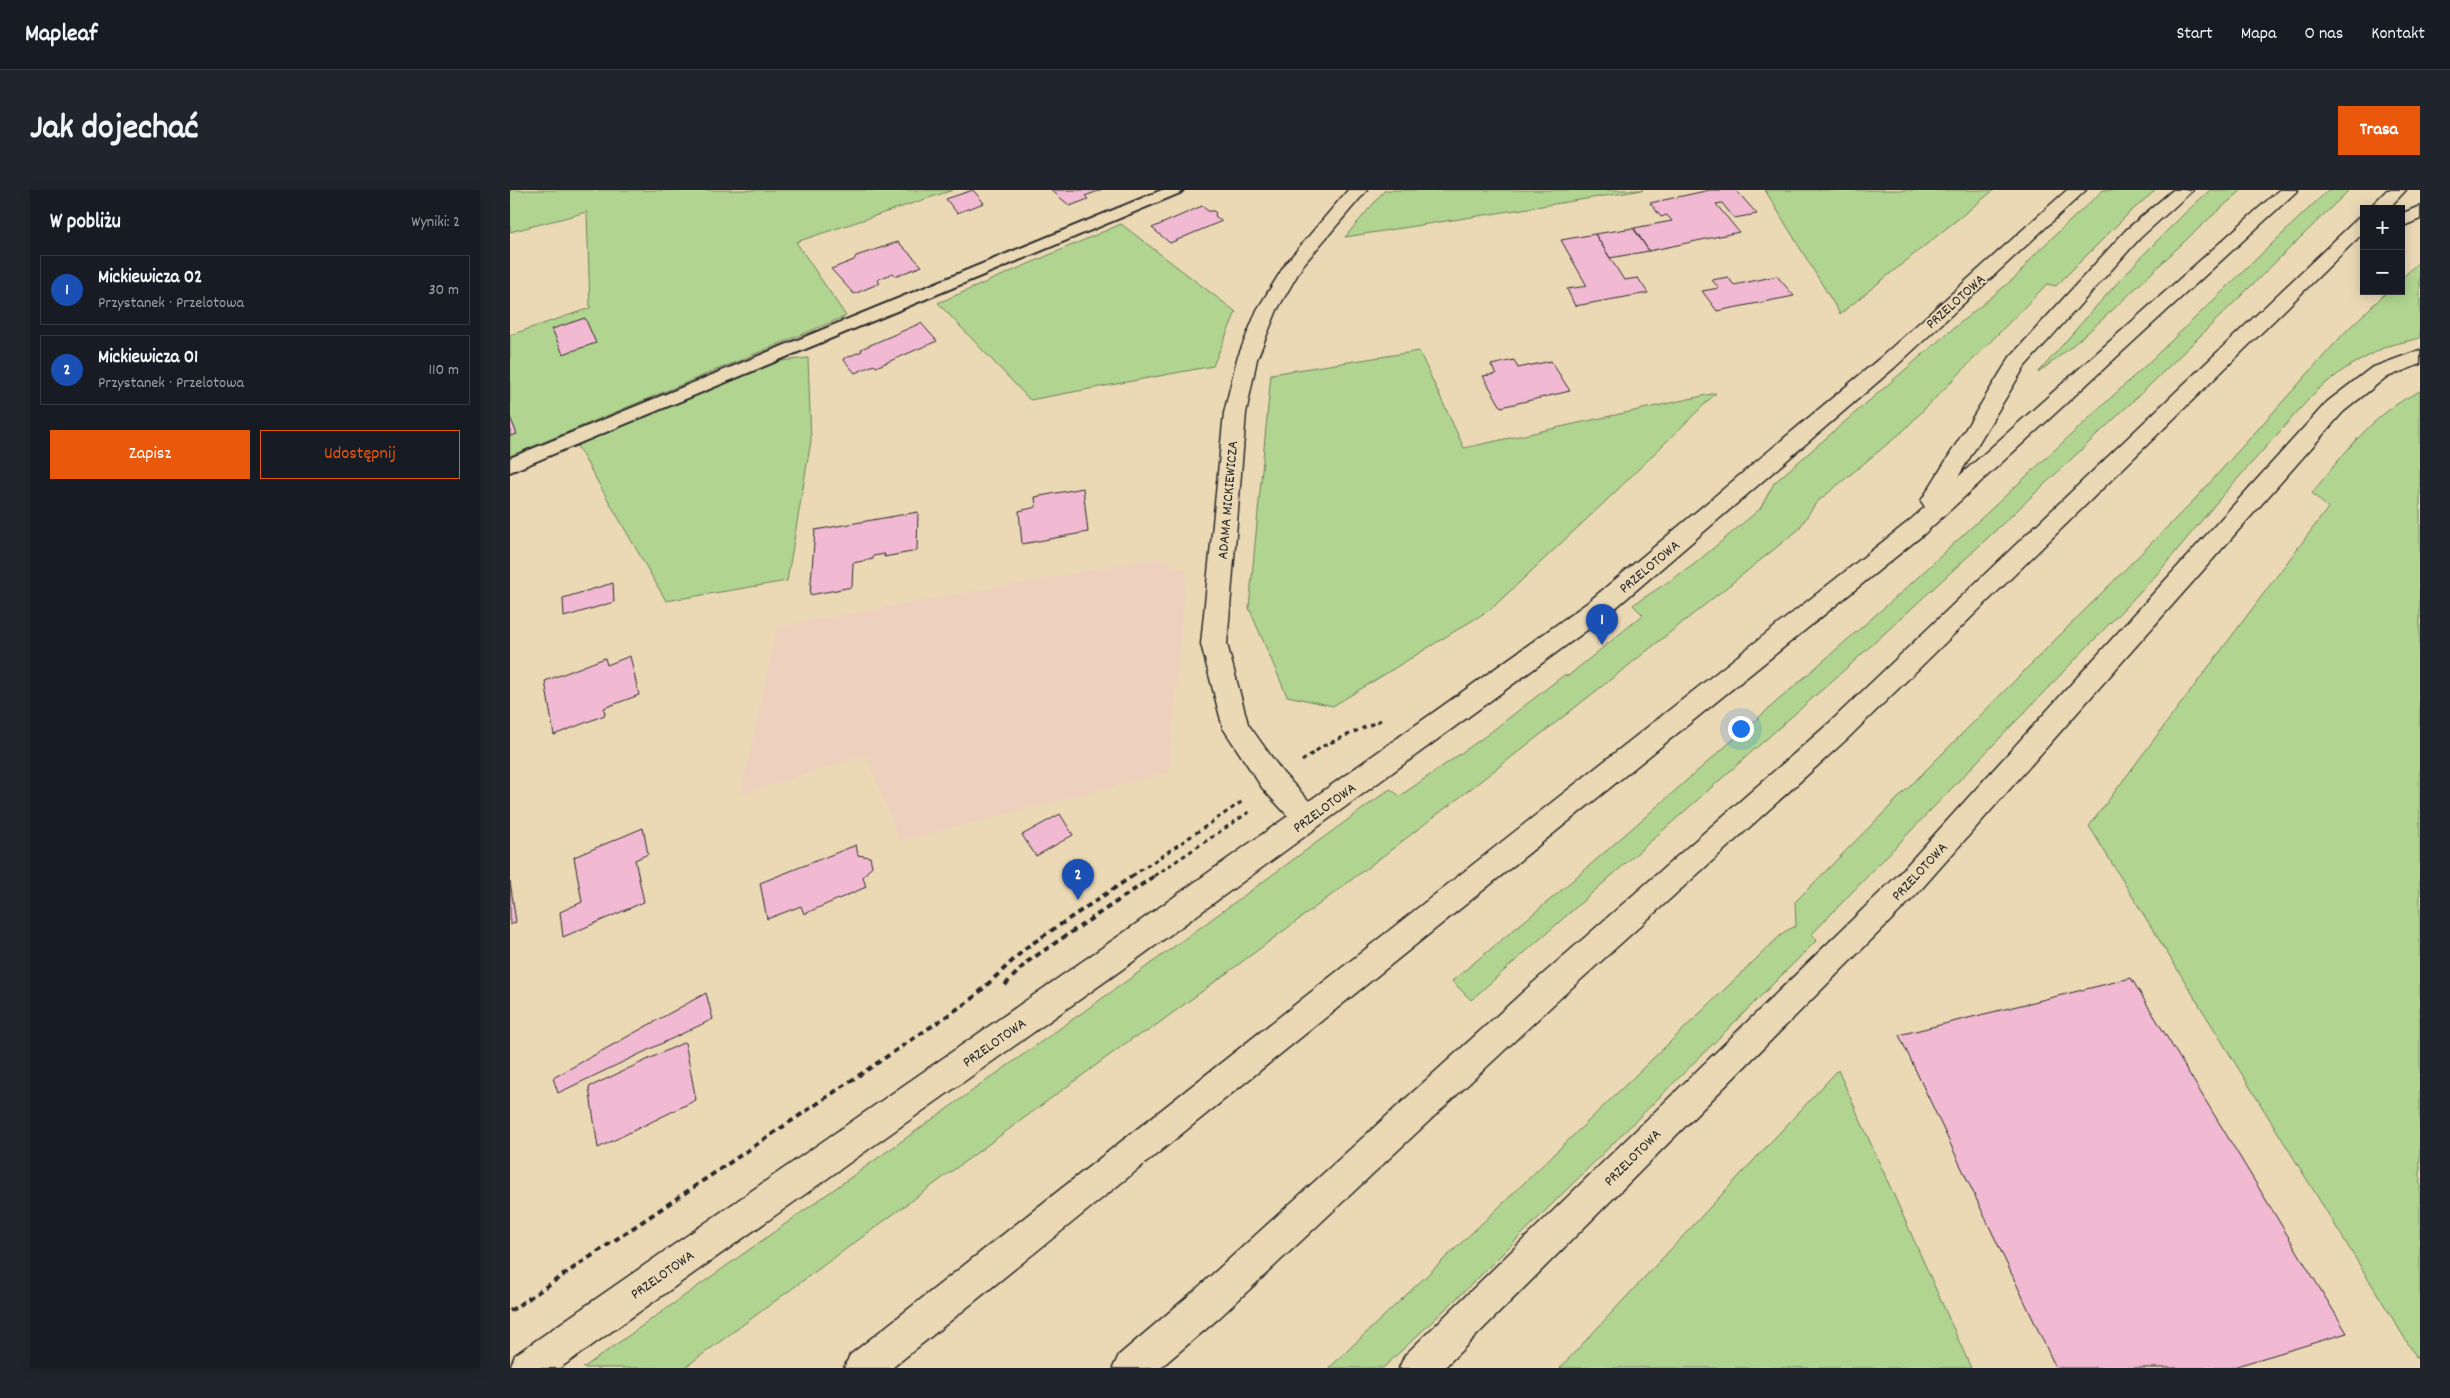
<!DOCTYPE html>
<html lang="pl">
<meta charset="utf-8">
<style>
:root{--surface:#171b24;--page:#20242c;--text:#f1f3f6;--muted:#9ea1a6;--line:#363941;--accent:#ea580c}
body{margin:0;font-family:Dekko,sans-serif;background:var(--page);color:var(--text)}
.controls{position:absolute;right:15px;top:15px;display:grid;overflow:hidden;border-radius:0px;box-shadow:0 2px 12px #0003}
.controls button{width:45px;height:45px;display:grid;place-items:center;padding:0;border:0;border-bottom:1px solid var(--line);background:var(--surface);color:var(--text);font:25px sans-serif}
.you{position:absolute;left:1230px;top:538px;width:18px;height:18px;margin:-12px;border:4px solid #fff;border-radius:50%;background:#1a73e8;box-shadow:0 0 0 8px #1a73e833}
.badge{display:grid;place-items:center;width:32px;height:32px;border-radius:50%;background:var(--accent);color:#fff;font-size:16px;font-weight:700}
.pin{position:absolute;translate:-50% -41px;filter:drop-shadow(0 1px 2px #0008)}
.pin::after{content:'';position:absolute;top:26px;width:18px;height:15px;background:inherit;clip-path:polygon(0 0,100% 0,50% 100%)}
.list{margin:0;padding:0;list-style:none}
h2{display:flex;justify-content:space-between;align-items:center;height:65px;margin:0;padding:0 20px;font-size:21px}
h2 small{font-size:16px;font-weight:400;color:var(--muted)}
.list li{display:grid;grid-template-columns:32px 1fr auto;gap:15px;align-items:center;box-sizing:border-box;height:70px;margin:0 10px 10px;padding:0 10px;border:1px solid var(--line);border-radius:0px}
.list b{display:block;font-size:19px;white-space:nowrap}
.list p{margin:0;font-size:16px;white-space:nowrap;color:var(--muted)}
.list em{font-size:16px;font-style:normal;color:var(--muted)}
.actions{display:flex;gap:10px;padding:15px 20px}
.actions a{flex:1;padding:11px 0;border:1px solid var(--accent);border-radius:0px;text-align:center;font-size:18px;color:var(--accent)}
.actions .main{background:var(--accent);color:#fff}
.map{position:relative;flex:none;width:1910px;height:1178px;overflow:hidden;border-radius:0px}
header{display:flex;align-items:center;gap:30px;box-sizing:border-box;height:70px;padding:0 25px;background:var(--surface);border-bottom:1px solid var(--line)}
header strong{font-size:24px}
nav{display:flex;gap:28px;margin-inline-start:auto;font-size:18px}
.intro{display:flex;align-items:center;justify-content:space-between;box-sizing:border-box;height:120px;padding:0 30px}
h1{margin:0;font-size:35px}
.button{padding:12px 22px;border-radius:0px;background:var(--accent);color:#fff;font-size:18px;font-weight:700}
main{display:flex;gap:30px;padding:0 30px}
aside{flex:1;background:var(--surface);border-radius:0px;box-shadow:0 2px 12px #0003}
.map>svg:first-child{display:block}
</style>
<header>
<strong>Mapleaf</strong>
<nav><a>Start</a><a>Mapa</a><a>O nas</a><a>Kontakt</a></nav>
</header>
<div class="intro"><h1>Jak dojechać</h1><a class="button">Trasa</a></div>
<main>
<aside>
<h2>W pobliżu<small>Wyniki: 2</small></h2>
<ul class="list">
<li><span class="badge" style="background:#1a4fb4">1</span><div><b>Mickiewicza 02</b><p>Przystanek · Przelotowa</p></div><em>30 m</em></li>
<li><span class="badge" style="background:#1a4fb4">2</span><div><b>Mickiewicza 01</b><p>Przystanek · Przelotowa</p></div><em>110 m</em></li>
</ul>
<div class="actions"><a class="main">Zapisz</a><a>Udostępnij</a></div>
</aside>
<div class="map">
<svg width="1910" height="1178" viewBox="0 0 1910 1178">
<rect width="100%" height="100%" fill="#ebd9b6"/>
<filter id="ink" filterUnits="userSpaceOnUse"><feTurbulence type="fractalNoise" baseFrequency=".02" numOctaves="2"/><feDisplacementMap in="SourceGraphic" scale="10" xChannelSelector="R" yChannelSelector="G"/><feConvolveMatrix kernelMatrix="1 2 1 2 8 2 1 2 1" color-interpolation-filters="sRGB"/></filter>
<g filter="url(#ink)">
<path fill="#edd0be" d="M649,368l27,13 -17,201 -269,69 -34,-86 -125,39 36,-167z"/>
<path fill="#b1d590" stroke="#6e805e" d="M0,0h443l-157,52 50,74 -336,140v-121l80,-27 -3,-96 -77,20z
M875,0h258l-298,47z
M1255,0h229l-154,124z
M1593,0h53l-26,22 -74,74 -9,-2 -145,148 -86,71 -18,27c-213,172 -429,340 -650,501l-15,7 -449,330h-101l559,-398 248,-181 10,7 87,-61 77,-60 4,1 75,-61 -10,-10 59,-39 68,-57 14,-26 169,-146 74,-61 19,-23z
M1700,0h32c-70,58 -130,128 -204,183 55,-63 109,-127 172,-183z
M1818,0h21l-199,195 -188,177 -112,103 -379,335 -19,-19 105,-87 346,-303 242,-225z
M611,34l115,88 -23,54 -183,34 -92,-97z
M1910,71v77l-33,8 -41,22 -29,22 -95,106 -64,77 -346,361 5,6 -343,342 -91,86h-54l167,-158 288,-278 12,-6 -1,-24 402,-405 150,-167 41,-39h13v-12z
M909,161l45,97 252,-55 -109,107 -116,109 -158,97 -46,-10 -38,-88 22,-234z
M298,168l3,83 -24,140 -121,20 -90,-157 196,-82z
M1910,201v972l-331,-537 239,-318 -16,-15c32,-39 61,-80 108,-102z
M1328,880l133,298h-411z"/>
<path fill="#f1bad2" stroke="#2b2b2b" d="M463,0l11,13 -27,10 -11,-14z
M541,0h50l-16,6 3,3 -18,7z
M1226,0l21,24 -23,4 -12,-15 -6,1 23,28 -90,19 -15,-23 38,-7 -5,-6 -6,2 -11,-14 60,-13z
M692,16l6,5h6l2,2 -1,3 7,5 -52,22 -18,-15z
M1123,38l16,23 -39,7 -15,-24z
M1085,44l29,46 14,-2 10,15 -73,13 -8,-17 20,-3 -26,-46z
M388,52l24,24 -26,10 -3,-3 -16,7 3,3 -26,11 -23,-25 23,-9 2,-4z
M1267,86l17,20 -77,15 -15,-20 17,-3 -7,-8 16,-3 6,8z
M75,128l11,25 -33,11 -11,-25z
M411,133l16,18 -61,26 -2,-2 -19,8 -12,-14 19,-8 -1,-2z
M1004,170l4,8 33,-7 19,30 -69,16 -18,-31 13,-2 -5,-9z
M0,227l7,17 -7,2z
M573,298l5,44 -66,12 -3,-33 17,-4 -1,-10z
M408,322l-1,39 -33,6 1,-3 -12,2v3l-20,4 -1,24 -42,8 5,-65z
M103,393l1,19 -50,15 -1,-19z
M120,466l9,39 -35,13 1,7 -51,20 -9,-54 60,-23 2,7z
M550,624l13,21 -37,21 -14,-21z
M133,638l5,26 -13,6 9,42 -81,35 -3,-25 22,-10 -8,-45z
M346,655l2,10 12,2 2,9 -9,11 3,10 -62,27 -3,-8 -34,13 -7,-36z
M0,691l6,41 -6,3z
M1621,788l216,355 -117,35h-174l-157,-333z
M196,803l7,26 -155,74 -5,-15z
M175,852l11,58 -98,48 -9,-61z"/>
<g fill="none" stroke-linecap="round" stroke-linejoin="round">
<g stroke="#2b2b2b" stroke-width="4">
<path id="lane" d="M652,0h21l-3,3 -670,279v-14z"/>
</g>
<g stroke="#2b2b2b" stroke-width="3">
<path id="secondary" d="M838,0h19l-64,75 -26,45 -20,49 -11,54 -19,231 21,80 35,49 26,28 278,-198 293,-245 187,-168h19l-192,178 -289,249 -464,339 -581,412h-50l5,-13 604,-419 169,-120 -25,-27 -40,-61 -22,-84 23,-231 13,-54 20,-49 29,-47z
M1910,160v14l-35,14 -42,34 -426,482 -473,474h-45l6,-13 492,-479 430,-474 44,-34z"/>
</g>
<g stroke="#2b2b2b" stroke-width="3">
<path id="highway" d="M1663,0h20l-53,48 -115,128 -67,111 321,-287h19l-374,344 -1032,834h-48l6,-13 1058,-833 17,-15 -4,-6 89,-144 116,-127z
M1877,0h19l-18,19h-20z
M1910,16v13l-19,8v-13z
M1854,27v15l-518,508 -290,262 -337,316 -59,50h-47l6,-13 74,-63 341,-310 294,-258 530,-506z"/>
</g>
<path stroke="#2b2b2b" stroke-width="3" stroke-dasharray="4.5 4" stroke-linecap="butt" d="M792,571l21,-15 58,-26
M622,686l111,-75
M644,686l98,-66"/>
<path stroke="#2b2b2b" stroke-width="4" stroke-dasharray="6 4.5" stroke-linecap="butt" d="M495,795l22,-23 129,-87
M0,1121l462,-312 55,-52 107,-72"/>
<use href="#lane" fill="#ebd9b6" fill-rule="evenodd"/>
<use href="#secondary" fill="#ebd9b6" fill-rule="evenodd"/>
<use href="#highway" fill="#ebd9b6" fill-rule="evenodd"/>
</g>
</g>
<g text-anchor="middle" stroke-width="4" stroke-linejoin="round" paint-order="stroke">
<g font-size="15" fill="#2b2b2b" stroke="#ebd9b6">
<text transform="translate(1445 111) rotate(-42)" y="5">PRZELOTOWA</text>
<text transform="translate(717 310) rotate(-85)" y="5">ADAMA MICKIEWICZA</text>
<text transform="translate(1139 376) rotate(-40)" y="5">PRZELOTOWA</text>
<text transform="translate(814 617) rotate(-36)" y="5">PRZELOTOWA</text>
<text transform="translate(1409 681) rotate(-47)" y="5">PRZELOTOWA</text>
<text transform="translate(484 852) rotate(-35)" y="5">PRZELOTOWA</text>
<text transform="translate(1122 967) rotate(-45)" y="5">PRZELOTOWA</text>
<text transform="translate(152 1084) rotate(-35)" y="5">PRZELOTOWA</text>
</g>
</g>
</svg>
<div class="controls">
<button>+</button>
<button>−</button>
</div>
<div class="you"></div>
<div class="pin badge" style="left:1092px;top:455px;background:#1a4fb4">1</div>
<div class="pin badge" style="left:568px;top:710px;background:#1a4fb4">2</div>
</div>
</main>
